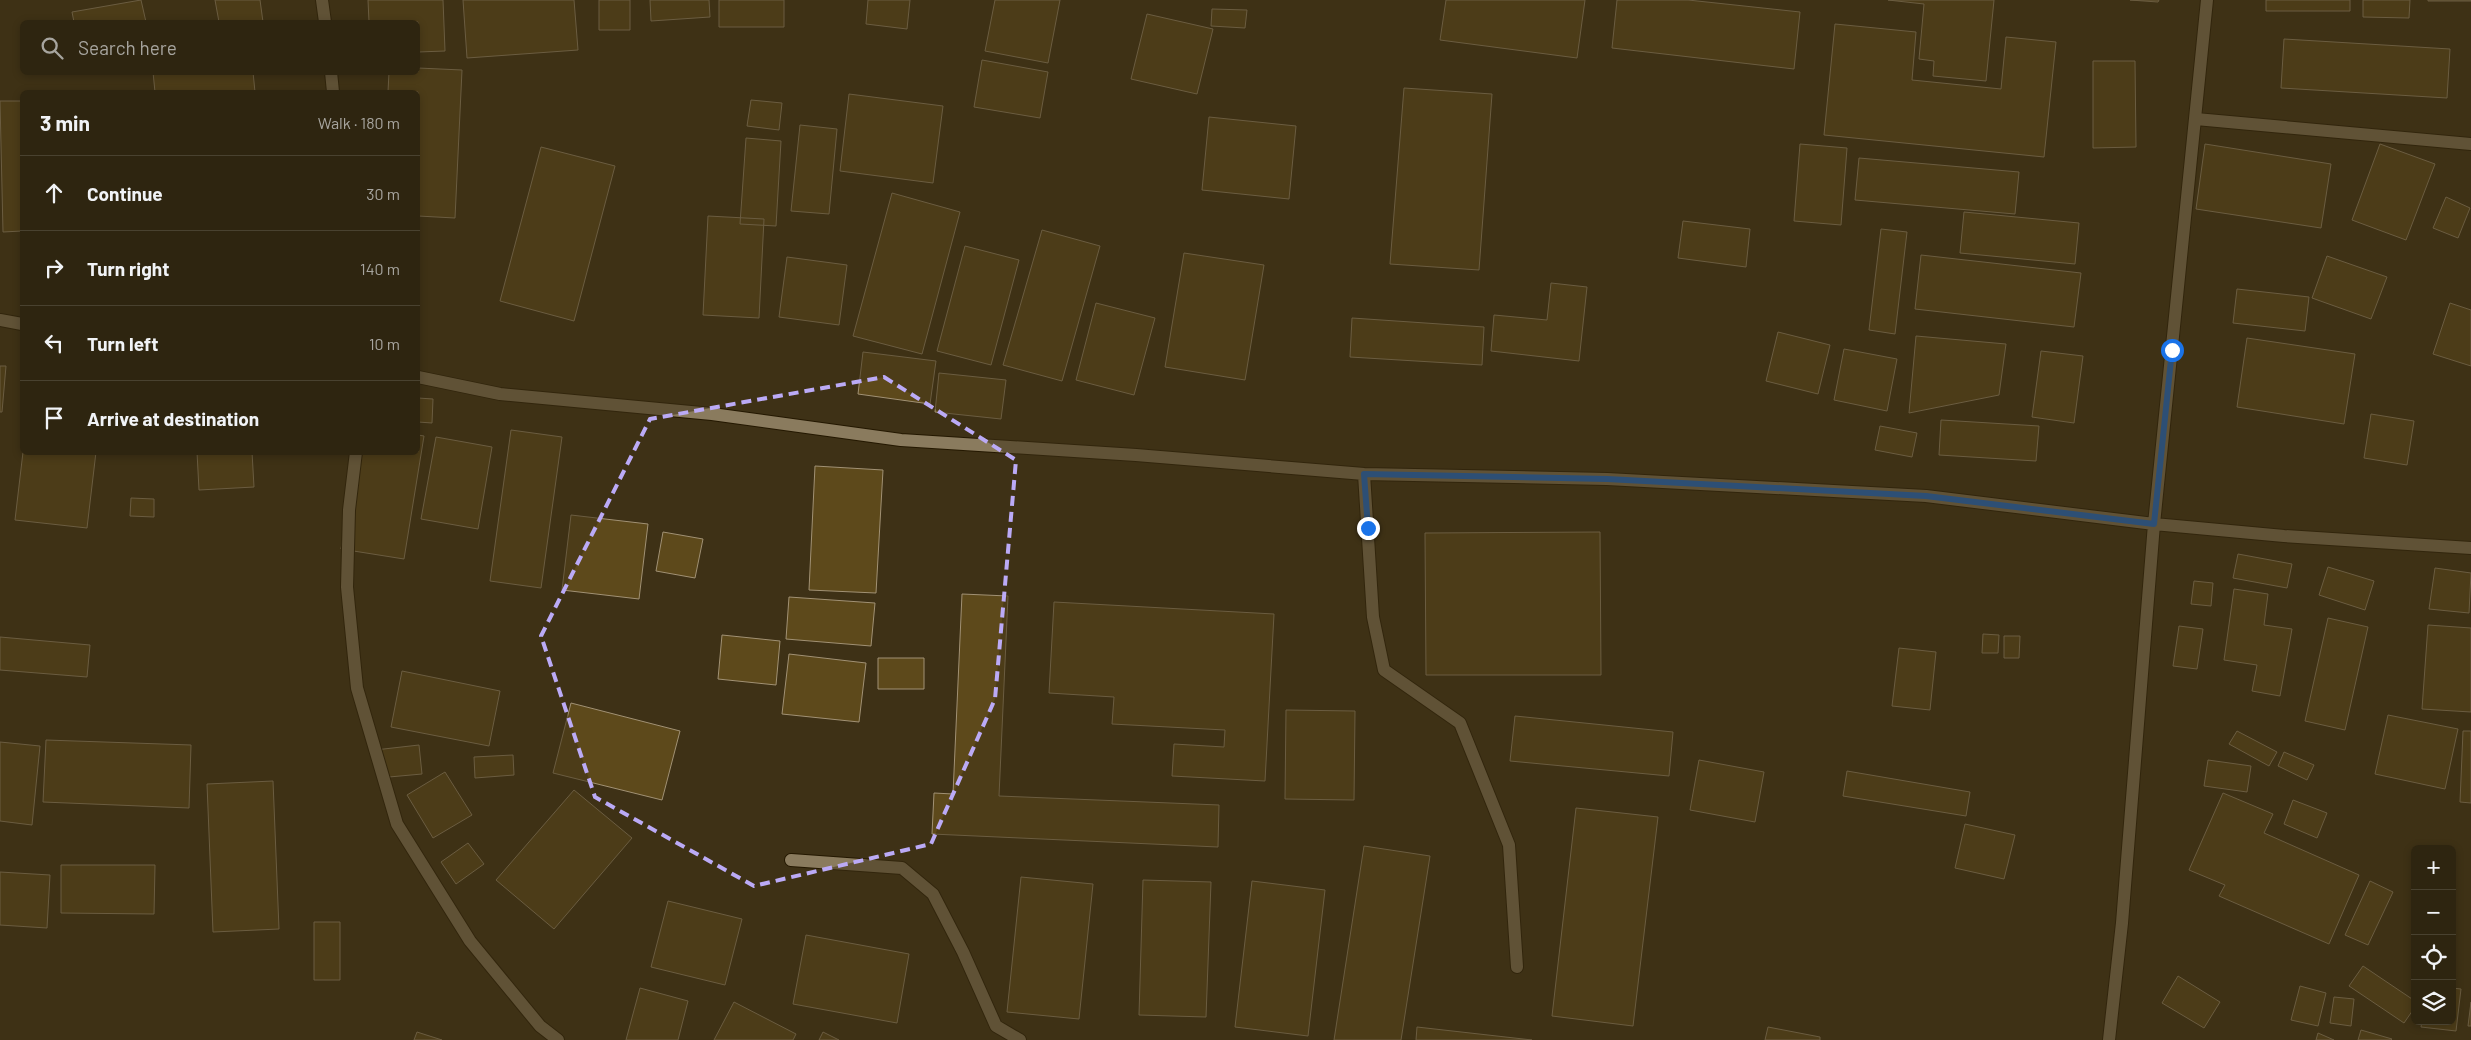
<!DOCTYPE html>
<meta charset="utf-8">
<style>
:root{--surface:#2e2510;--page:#3a311e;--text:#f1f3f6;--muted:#a7a59f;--line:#494230}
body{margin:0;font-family:Barlow,sans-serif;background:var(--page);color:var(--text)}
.controls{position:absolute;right:15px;bottom:15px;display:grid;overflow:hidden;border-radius:8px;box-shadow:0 2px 8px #0003}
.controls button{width:45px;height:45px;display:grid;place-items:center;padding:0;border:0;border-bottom:1px solid var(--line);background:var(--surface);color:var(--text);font:25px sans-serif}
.stop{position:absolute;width:15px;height:15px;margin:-11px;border:4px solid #1a73e8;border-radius:50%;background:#fff}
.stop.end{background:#1a73e8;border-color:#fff;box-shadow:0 1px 5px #0008}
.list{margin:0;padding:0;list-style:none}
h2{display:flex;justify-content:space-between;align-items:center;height:65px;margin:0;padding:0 20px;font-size:21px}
h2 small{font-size:16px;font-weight:400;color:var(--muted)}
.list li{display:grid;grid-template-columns:32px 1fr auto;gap:15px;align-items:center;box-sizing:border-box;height:75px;padding:0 20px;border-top:1px solid var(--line)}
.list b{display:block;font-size:19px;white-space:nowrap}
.list em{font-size:16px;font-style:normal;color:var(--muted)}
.icon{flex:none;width:28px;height:28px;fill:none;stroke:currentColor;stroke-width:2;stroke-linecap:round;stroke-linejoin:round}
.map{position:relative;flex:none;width:2471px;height:1040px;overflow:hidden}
.search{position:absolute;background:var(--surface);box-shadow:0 2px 8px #0003;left:20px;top:20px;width:400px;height:55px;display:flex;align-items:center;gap:12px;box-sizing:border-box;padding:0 18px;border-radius:8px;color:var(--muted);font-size:19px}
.panel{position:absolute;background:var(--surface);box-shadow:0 2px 8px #0003;left:20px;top:90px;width:400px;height:365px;border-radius:8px}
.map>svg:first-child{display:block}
</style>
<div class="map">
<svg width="2471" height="1040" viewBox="0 0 2471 1040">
<rect width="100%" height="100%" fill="#3e3116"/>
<path fill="#5d491b" stroke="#a19174" d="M141,0l5,22h-72l-2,-10z
M215,0h45l3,22h-44z
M368,0h75l2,51 -27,1v-30h-49z
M463,0h111l4,50 -111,8z
M599,0h31v30h-31z
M650,0h59l1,17 -59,4z
M719,0h65v27h-65z
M868,0h42l-3,29 -41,-5z
M995,0h65l-12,63 -63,-12z
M1446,0h139l-8,58 -137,-18z
M1617,0h71l112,12 -6,57 -182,-21z
M1888,0h106l-8,81 -53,-5 1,-15 -15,-2 5,-55z
M2130,0h29l-1,2z
M2266,0h84v11h-84z
M2363,0h47l-1,18 -46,-1z
M2428,0h43v1h-43z
M1212,9l35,1 -2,18 -34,-2z
M1147,14l66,15 -16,65 -66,-15z
M1835,24l81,8 -4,48 89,9 5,-52 50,5 -12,115 -220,-22z
M2284,39l166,10 -3,49 -166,-10z
M982,60l66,12 -8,46 -66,-11z
M2093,61h42l1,86 -43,1z
M418,68l44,2 -7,148 -37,-2v-124h-30l1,-20h29z
M153,72h100l2,20h-100z
M1404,88l88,6 -13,176 -89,-6z
M849,94l94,12 -10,77 -93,-12z
M751,100l31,3 -3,27 -32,-4z
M0,101h22v130l-19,1z
M1209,117l87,9 -7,73 -87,-9z
M800,125l37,4 -8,85 -38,-3z
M746,138l35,3 -5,85 -36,-2z
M1800,144l47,4 -6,77 -47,-4z
M2205,144l126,20 -10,64 -125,-19z
M2380,144l55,20 -29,76 -54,-20z
M541,147l74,19 -41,155 -74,-20z
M1859,158l160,14 -4,42 -160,-14z
M892,193l68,19 -38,142 -69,-18z
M2446,197l24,11 -12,30 -25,-10z
M1964,212l115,11 -4,41 -115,-11z
M708,216l56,3 -5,99 -56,-3z
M1683,221l67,8 -4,38 -68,-9z
M1881,229l26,3 -12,102 -26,-4z
M1042,230l58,16 -38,135 -59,-16z
M965,246l54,14 -28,105 -54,-14z
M1184,253l80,12 -19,115 -80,-13z
M1921,255l160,18 -7,54 -159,-18z
M2327,256l60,21 -16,42 -59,-21z
M787,257l60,8 -8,60 -60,-8z
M1551,283l36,4 -8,74 -88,-10 3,-36 53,5z
M2237,289l72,8 -4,34 -72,-8z
M1096,303l59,15 -21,77 -58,-15z
M2450,303l21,7v56l-38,-12z
M1352,318l132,9 -2,38 -132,-8z
M1778,332l52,13 -12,49 -52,-13z
M1916,336l90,8 -7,51 -90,18z
M2247,338l108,16 -11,70 -107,-17z
M1844,349l53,10 -10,52 -53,-11z
M2041,351l42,5 -9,67 -42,-6z
M863,352l73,9 -6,43 -72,-10z
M0,366h6l-4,46h-2z
M939,373l67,7 -5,39 -66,-7z
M418,398l15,1 -1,24 -14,-1z
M2371,414l43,7 -7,44 -43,-7z
M1941,420l98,6 -3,35 -97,-6z
M1880,426l37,7 -5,24 -37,-7z
M511,430l51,7 -21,151 -51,-7z
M418,435l6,1 -20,123 -63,-10 16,-97h61z
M436,437l56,10 -14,82 -57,-10z
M23,452h73l-9,76 -72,-8z
M197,452h55l2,35 -55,3z
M815,466l68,4 -7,123 -67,-3z
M131,498l23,1v18l-24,-1z
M571,515l77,9 -9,75 -77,-9z
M663,532l40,7 -8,39 -39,-7z
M1600,532l1,143h-175l-1,-142z
M2238,554l54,10 -5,24 -54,-10z
M2328,567l46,14 -9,29 -46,-15z
M2435,568l36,5 -2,40 -40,-4z
M2194,581l19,2 -2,23 -20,-2z
M2234,589l34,5 -4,31 28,4 -12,67 -28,-5 5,-26 -33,-5z
M962,594l46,2 -9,200 220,9 -1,42 -286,-13 2,-41 19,1z
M789,597l86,6 -4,43 -85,-7z
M1054,602l220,12 -9,167 -93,-5 2,-32 50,3 1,-17 -113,-6 2,-27 -65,-4z
M2328,618l40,9 -23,103 -40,-9z
M2428,625l43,3v84l-49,-3z
M2179,626l24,3 -6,40 -24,-3z
M1983,634l16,1 -1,18h-16z
M722,635l58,6 -4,44 -58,-6z
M2004,636h16l-1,22h-15z
M0,637l90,8 -3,32 -87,-7z
M1899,648l37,4 -6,58 -38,-4z
M789,654l77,9 -7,59 -77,-8z
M878,658h46v31h-46z
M402,671l98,20 -11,55 -98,-19z
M571,703l109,28 -18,69 -109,-27z
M1286,710l69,1 -1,89 -69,-1z
M2388,715l70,14 -13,60 -70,-15z
M1515,716l158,16 -4,44 -159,-15z
M2237,731l40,21 -8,14 -40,-22z
M2463,731h8v72l-11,-1z
M46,740l145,5 -2,63 -146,-6z
M0,742l40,4 -8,79 -32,-4z
M419,745l3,29 -44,4 -3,-28z
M2284,752l30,13 -7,15 -29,-14z
M513,755l1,20 -39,3 -1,-21z
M1699,760l65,12 -9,50 -65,-12z
M2208,760l43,6 -4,26 -43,-6z
M1847,771l123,21 -4,24 -123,-20z
M445,772l27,43 -39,23 -26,-43z
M273,781l6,148 -66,3 -6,-148z
M574,790l58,48 -78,91 -58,-49z
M2223,793l50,21 -9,19 95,42 -30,69 -110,-48 6,-11 -36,-15z
M2293,800l34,13 -10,25 -33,-14z
M1576,808l82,9 -25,209 -81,-10z
M1965,824l50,11 -11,44 -49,-11z
M468,843l16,21 -28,20 -15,-22z
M1364,846l66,10 -29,184h-67z
M61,865h94l-1,49 -93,-1z
M0,872l50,3 -3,53 -47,-3z
M1021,877l72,7 -14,135 -72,-7z
M1143,880l68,2 -5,135 -67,-2z
M1252,881l73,9 -17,146 -73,-9z
M2370,881l23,11 -25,53 -23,-10z
M668,901l74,18 -17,66 -74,-18z
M314,922h26v58h-26z
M806,935l103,19 -12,69 -104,-19z
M2363,966l52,35v6l-11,16 -55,-37z
M2178,976l42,26 -16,26 -42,-25z
M2300,986l26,7 -8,33 -27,-6z
M640,988l48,13 -10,39h-52z
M2452,988l9,1 -5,42 -35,-4 1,-6h30z
M2334,997l20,2 -3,27 -21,-3z
M734,1002l62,32 -3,6h-79z
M2471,1002v24h-3z
M1417,1027l115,13h-116z
M1768,1027l52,10v3h-55z
M2361,1030l31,9 -1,1h-33z
M417,1032l25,8h-28z
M823,1032l16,8h-20z
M2318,1033l16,7h-18z"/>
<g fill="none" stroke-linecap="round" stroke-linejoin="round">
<g stroke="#241800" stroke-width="14">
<path id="minor" d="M322,0l3,22
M331,72l2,20
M2196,119l275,25
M0,320l22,4
M418,377l82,17 212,20 189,26 235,15 228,19 243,5 319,17 228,28 130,12 187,12
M356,452l-7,58 -2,77 10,101 40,136 73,117 70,85 18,14
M1364,474l9,143 11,53 76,53 49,122 8,122
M791,860l111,8 31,26 30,58 33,74 24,14
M2109,1040l13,-117 32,-399 53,-524"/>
</g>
<use href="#minor" stroke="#8a7b5e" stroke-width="12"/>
</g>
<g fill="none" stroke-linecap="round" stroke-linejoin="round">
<path stroke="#1a73e8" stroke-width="6" d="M1368,528l-4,-54 243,5 319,17 228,28 18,-174"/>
</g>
<path d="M0 0H2471V1040H0ZM884,377l132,83 -21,239 -64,145 -177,42 -159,-89 -54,-161 109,-217z" fill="#3e3116" fill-opacity=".55" fill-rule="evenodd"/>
<path fill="none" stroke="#bbaaf6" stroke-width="4" stroke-dasharray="10 6" stroke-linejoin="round" d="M884,377l132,83 -21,239 -64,145 -177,42 -159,-89 -54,-161 109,-217z"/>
</svg>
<div class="controls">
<button>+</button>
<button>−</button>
<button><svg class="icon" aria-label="locate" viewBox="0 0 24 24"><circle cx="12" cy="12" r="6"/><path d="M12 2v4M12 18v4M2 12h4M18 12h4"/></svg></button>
<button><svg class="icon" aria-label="layers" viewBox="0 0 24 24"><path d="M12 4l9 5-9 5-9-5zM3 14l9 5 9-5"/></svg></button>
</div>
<div class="stop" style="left:2172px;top:350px"></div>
<div class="stop end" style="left:1368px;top:528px"></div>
<div class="search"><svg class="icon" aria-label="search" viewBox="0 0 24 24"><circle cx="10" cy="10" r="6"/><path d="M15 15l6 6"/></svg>Search here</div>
<section class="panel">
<h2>3 min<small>Walk · 180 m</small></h2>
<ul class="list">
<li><svg class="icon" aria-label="ahead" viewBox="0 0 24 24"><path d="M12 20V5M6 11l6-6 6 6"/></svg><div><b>Continue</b></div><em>30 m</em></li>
<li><svg class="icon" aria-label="right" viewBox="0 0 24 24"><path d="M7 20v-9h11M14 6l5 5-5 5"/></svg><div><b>Turn right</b></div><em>140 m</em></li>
<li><svg class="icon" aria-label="left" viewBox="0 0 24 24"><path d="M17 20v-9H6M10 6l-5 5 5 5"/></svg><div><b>Turn left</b></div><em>10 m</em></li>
<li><svg class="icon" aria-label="arrive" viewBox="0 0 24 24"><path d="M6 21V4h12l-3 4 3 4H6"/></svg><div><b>Arrive at destination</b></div></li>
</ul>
</section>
</div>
